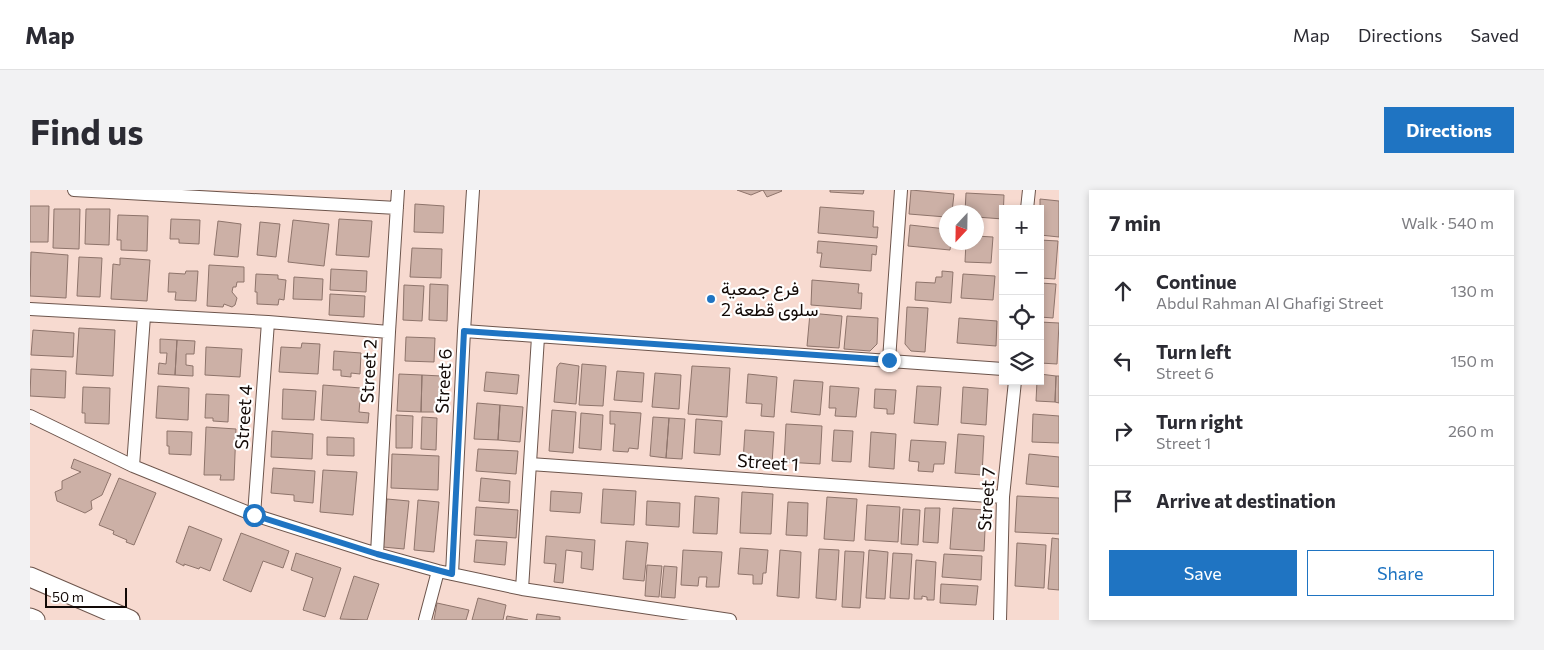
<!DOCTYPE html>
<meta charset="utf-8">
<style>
:root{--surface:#fff;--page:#f2f2f3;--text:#2b2b33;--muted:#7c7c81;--line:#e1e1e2;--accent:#1f74c2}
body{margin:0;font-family:Commissioner,Vazirmatn,sans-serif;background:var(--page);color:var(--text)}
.controls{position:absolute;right:15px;top:15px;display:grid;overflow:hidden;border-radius:0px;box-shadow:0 2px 8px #0003}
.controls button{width:45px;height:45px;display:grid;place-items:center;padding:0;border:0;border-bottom:1px solid var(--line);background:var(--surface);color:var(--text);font:25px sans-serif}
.compass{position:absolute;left:909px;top:15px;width:45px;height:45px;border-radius:50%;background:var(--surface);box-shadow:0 2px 8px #0003;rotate:202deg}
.scale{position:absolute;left:15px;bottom:12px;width:82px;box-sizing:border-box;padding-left:5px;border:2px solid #120906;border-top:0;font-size:14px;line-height:18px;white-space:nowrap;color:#120906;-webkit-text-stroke:4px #fff;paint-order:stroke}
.stop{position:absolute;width:15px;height:15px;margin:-11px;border:4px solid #1f74c2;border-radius:50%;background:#fff}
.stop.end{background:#1f74c2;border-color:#fff;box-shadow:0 1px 5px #0008}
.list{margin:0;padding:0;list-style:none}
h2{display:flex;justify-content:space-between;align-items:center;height:65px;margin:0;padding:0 20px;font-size:21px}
h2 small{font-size:16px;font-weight:400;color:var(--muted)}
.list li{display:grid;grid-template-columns:32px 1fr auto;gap:15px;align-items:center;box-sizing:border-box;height:70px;padding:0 20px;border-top:1px solid var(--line)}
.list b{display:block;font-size:19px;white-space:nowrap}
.list p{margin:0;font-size:16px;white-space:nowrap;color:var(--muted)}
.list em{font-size:16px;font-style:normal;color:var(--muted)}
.actions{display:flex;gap:10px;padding:15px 20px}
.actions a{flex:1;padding:11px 0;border:1px solid var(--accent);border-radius:0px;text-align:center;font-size:18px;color:var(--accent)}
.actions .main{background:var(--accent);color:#fff}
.icon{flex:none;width:28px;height:28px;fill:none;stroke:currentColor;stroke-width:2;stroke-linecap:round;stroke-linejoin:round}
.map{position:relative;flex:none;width:1029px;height:430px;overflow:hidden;border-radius:0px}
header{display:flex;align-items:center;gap:30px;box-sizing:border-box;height:70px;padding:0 25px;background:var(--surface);border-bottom:1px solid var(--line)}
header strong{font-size:24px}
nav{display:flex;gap:28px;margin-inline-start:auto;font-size:18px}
.intro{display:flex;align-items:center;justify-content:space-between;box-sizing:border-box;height:120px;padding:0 30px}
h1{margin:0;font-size:35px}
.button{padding:12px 22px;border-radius:0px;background:var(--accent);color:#fff;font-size:18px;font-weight:700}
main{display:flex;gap:30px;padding:0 30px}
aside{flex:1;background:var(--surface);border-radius:0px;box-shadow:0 2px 8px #0003}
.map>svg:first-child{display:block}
</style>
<header>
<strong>Map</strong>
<nav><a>Map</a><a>Directions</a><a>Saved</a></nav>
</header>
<div class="intro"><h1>Find us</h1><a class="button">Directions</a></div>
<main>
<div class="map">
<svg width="1029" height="430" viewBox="0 0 1029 430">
<rect width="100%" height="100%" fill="#f7dad0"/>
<path fill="#ccb0a6" stroke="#8e746b" d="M707,0h44l1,1 -15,6 -4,-7 -12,5z
M800,0h34l-1,4 -33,-2z
M881,0l43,4 -2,18h-6v5l-37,-3z
M936,3l38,2 -1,24 -27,-2v-5h-11z
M1010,9l19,2v36l-19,-2z
M385,14l29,2 -1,27 -29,-1z
M0,16h19l-1,36h-18z
M790,17l54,4 -1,16h5l-1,11 -59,-5z
M24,19h26l-1,40 -26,-1z
M56,19h24l-1,36 -24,-1z
M88,25l30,1 -1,35 -26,-1v-10h-4z
M141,29l29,1 -1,24 -20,-1v-4h-9z
M309,29l33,2 -3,36 -33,-2z
M263,30l36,4 -5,42 -36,-4z
M188,31l23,3 -3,33 -24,-2z
M230,32l20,2 -4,33 -19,-2z
M880,35l36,4v13h5l-1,8 -42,-4z
M946,46l17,1 -2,26 -26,-1 1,-20h10z
M1010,50l18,1 -3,38 -15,-1z
M788,51l59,5 -1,9 -4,-1 -1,17 -51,-4 2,-14h-5z
M382,58l30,1 -1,29 -31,-1z
M1,62l37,3 -2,43 -36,-2z
M49,67l23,1 -2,39 -23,-1z
M90,68l30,2 -3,41 -36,-2 2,-35 7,1z
M179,75l35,2v15h-7l-1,5h-3l-1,5 5,6 -2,7 -3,2 -8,-3 -1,3 -16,-1z
M301,79l36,2 -1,21 -36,-2z
M156,81h12l-2,30 -21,-1 1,-8h-8l1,-19 16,1z
M912,81l11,1 -2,31 -36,-3 1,-18 19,1 1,-6h6z
M226,84l22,1v4l8,1 -2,20 -5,-1 -1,6 -21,-1v-12h-2z
M933,84l32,2 -2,24 -32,-2z
M264,87l29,2 -1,21 -29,-1z
M782,90l47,4 -1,9h4l-1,16 -50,-4z
M1010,93l16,1 -3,34 -13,-1z
M400,94l18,1 -1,36 -18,-1z
M374,95l20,1 -2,35 -19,-1z
M300,104l35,2 -1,21 -35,-2z
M877,117l21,1 -3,44 -14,-1 -6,-7z
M780,123l32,3 -3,32 -32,-2z
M817,126l31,2 -1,26 -7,7 -26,-2z
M929,128l38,3 -1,25 -39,-3z
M1010,132l19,1 -2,41 -17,-1z
M49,138l36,2 -2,46 -37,-2z
M3,140l41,3 -1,24 -42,-2z
M376,147l29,1 -1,24 -29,-1z
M130,149l17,1 -2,35 -17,-1 1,-11 7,1 1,-11h-7z
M147,150l18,1 -1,13h-8v11l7,1v10l-18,-1z
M272,153l18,1 -2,30 -39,-2 2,-25 20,1z
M176,157l36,2 -2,28 -35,-2z
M304,161l27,2 -1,21 -9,-1v4l-10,-1v-6h-8z
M530,173l19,3 -3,38 -22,-2 3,-35z
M552,174l24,2 -3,40 -24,-1z
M662,176l38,2 -3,49 -39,-3z
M1,179l35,2 -1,27 -35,-2z
M587,181l27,2 -2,29 -28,-2z
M456,182l33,3 -2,19 -33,-3z
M625,183l26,2 -2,34 -27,-2z
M369,184l23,1 -1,37 -24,-1z
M718,184l29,3 -3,40 -13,-1 1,-12 -16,-1z
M1010,184l16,2 -1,26 -19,-1 1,-20h3z
M392,185l19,1 -2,36h-18z
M1026,186h3v27l-4,-1z
M764,190l29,2 -3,33 -29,-3z
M293,195l38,3 -2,24 10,1 -1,10 -47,-3z
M128,196l31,2 -1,32 -32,-2z
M800,196l29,2 -3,29 -21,-1 1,-8h-7z
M887,196l24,1 -3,38 -24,-2z
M53,197l27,1 -1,36 -24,-1v-10h-3z
M933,197l25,2 -2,36 -25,-2z
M253,199l33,2 -2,29 -32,-1z
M845,199l21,1 -2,24h-7v-5l-13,-1z
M176,204l23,1 -1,27 -15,-1v-3h-8z
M447,213l23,2 -2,35 -24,-1z
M470,215l23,2 -3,35 -22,-2z
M522,220l24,2 -3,41 -24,-2z
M580,221l31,2 -3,36 -9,-1 -1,4 -15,-1 2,-27h-5z
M551,223l22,2 -2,35 -22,-2z
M1003,224l26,2v27l-27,-1z
M366,225l17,1 -1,32h-16z
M392,227l15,1 -1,32 -15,-1z
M623,227l16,1 -3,40 -16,-2z
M639,228l16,1 -3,40 -16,-1z
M666,229l26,2 -2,34 -26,-2z
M756,234l36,2 -2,38 -36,-2z
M176,237l30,2 -2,51h-14l1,-5h-17z
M715,240l29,2 -2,32 -29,-2z
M804,240l19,1 -2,31 -19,-1z
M137,241l25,1 -1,23 -22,-1v-8h-2z
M242,241l41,3 -1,25 -41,-2z
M841,242l25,2 -2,35 -25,-2z
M928,244l26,2 -2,39 -27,-2z
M297,247l27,1v18l-27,-1z
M881,250l35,2 -2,22h-10l-1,8 -15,-1 1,-9 -10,-1z
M448,259l40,2 -2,23 -40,-3z
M362,264l47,2 -1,34 -47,-2z
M999,264l30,3v30l-33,-3z
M44,269l37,15 -9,21 -11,6 1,8 -7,4 -28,-12 -2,-9 7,-3v-8l19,-9 -10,-4z
M243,278l42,3 -2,32 -19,-2v-6l-23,-2z
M293,280l34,2 -4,43 -33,-3z
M89,288l37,15 -22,52 -8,-3 1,-2 -14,-6 1,-3 -15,-6z
M451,288l29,3 -1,22 -30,-2z
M573,299l33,2 -2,34 -33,-2z
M521,301l31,2 -2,20 -30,-2z
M712,302l31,2 -2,40 -31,-1z
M665,306l24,2 -2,36 -24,-1z
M987,306l42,2v36l-44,-2z
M797,307l30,2 -3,42 -30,-2z
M357,309l22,2 -5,48 -21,-2z
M388,310l21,2 -5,50 -20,-2z
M617,311l33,2 -1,24 -33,-2z
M758,312l20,1 -1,33 -21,-1z
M837,315l33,2 -2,35 -33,-2z
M446,317l42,3 -2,28 -42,-3z
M895,318h15l-2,35 -15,-1z
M923,318l33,2 -2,41 -34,-2z
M873,319l17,1 -2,35 -17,-1z
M159,336l33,13 -12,32 -10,-4 -1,2 -15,-5v2l-8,-4z
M211,343l48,18 -6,17 -20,-7 -12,31 -28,-12z
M516,346l49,4 -2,30 -12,-2 1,-16 -16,-2 -3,33 -9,-1 2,-18 -12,-1z
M1022,348l7,1v51l-11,-1z
M446,350l31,2 -2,23 -31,-3z
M596,351l22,2 -4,38 -21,-2z
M987,353l29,2 -2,43 -29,-2z
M710,358l28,2 -2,23h-3l-1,11h-9v-9l-15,-1z
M789,359l20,1 -3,50 -20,-2z
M653,360l39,2 -3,35h-13l1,-10h-8l-1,9 -17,-1z
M750,360l21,2 -2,46 -22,-2z
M839,360l19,2 -3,47 -19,-1z
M815,361l19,1 -4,56 -18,-1z
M266,363l45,15 -16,49 -22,-7 10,-32 -22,-8z
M863,363l19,1 -3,45 -19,-1z
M914,364l38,2 -1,24 -39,-3z
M886,370l20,2 -2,38h-7v-3l-5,-1v3h-8z
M617,375l15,1 -3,31 -14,-1z
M634,376l13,1 -2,31 -14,-1z
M324,386l25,8 -12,36 -27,-1z
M911,394l37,2 -2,19 -36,-2z
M448,408l28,7 -3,15h-31z
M407,413l32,7 -3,10h-32z
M507,424l23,3v3h-24z
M477,426l21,4h-22z"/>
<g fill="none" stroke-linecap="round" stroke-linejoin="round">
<g stroke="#6d554c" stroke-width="14">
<path id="minor" d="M44,0l323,18
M997,19l2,-19
M0,119l238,13 121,10
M434,141l539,38
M859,170l12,-170
M0,226l103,50 121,49 123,39 61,17 84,18 208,31
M500,274l473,33
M103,276l11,-150
M224,325l14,-193
M347,364l12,-222 9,-142
M422,384l12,-243 9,-141
M492,399l16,-252
M395,430l13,-49
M970,430l3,-123 12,-116"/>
</g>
<g stroke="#6d554c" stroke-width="21">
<path id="secondary" d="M0,387l100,43
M0,428l5,2"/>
</g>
<use href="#minor" stroke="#fff" stroke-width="12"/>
<use href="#secondary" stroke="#fff" stroke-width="19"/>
</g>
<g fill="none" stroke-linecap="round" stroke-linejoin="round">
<path stroke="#1f74c2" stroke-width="6" d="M224,325l123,39 75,20 12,-243 425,29"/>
</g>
<circle fill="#1f74c2" stroke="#fff" stroke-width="2" cx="681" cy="109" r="5"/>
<g text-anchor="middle" stroke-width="4.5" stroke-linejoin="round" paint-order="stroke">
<g font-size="18" fill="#120906" stroke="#fff" text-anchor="start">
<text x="691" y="105">فرع جمعية<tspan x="691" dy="21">سلوى قطعة 2</tspan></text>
</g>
<g font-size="18" fill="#120906" stroke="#fff">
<text transform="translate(339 181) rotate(-87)" y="6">Street 2</text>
<text transform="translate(414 191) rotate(-87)" y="6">Street 6</text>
<text transform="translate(214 227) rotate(-86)" y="6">Street 4</text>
<text transform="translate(738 273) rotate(4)" y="6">Street 1</text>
<text transform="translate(957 309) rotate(-86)" y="6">Street 7</text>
</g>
</g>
</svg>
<div class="controls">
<button>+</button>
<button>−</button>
<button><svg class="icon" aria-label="locate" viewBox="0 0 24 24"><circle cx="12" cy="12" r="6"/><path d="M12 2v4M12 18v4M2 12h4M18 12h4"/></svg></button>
<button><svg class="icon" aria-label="layers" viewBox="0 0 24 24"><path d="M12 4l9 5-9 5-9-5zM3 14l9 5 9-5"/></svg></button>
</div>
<svg class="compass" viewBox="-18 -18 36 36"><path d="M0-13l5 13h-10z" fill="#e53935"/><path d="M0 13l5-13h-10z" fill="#7c7c81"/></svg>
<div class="scale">50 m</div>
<div class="stop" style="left:224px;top:325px"></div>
<div class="stop end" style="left:859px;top:170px"></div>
</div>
<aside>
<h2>7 min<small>Walk · 540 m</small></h2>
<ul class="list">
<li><svg class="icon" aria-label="ahead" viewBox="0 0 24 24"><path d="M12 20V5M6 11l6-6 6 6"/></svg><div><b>Continue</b><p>Abdul Rahman Al Ghafigi Street</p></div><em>130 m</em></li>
<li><svg class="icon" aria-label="left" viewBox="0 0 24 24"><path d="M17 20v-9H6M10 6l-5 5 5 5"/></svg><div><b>Turn left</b><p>Street 6</p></div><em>150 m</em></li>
<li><svg class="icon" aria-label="right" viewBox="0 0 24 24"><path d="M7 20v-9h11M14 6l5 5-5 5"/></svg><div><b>Turn right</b><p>Street 1</p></div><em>260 m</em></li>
<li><svg class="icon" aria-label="arrive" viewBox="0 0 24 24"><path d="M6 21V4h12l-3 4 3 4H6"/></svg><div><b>Arrive at destination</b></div></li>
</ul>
<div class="actions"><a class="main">Save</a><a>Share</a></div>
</aside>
</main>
